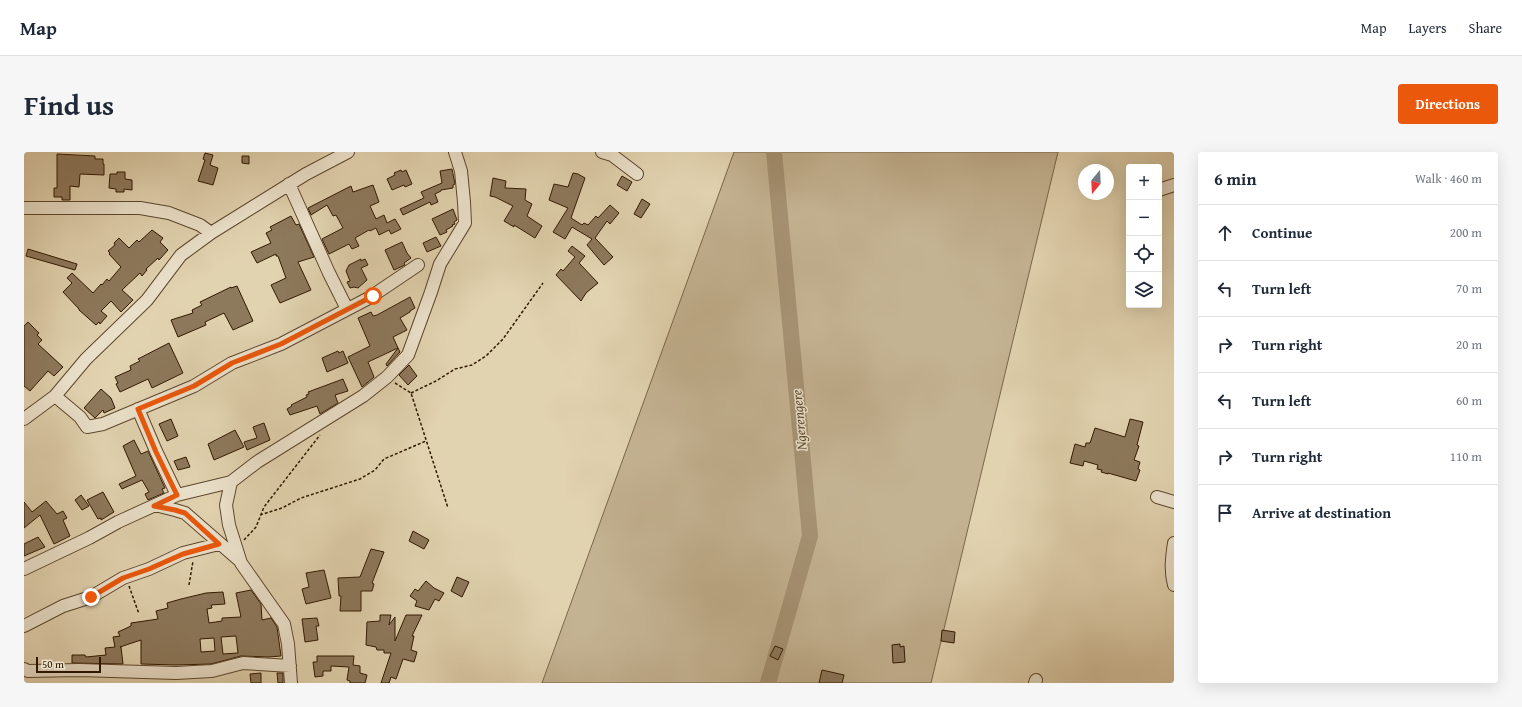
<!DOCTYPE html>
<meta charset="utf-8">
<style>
:root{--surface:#fff;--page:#f6f6f7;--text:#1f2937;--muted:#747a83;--line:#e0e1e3;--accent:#ea580c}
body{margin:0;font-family:"Gentium Book Plus",serif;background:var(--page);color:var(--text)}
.controls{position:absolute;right:12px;top:12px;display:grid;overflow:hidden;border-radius:4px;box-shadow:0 4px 16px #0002}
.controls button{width:36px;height:36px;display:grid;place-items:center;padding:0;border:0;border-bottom:1px solid var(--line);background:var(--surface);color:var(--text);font:20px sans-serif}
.compass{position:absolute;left:1054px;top:12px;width:36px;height:36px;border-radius:50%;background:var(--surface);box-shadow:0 4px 16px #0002;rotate:198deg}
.scale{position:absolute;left:12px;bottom:10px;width:65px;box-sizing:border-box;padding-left:4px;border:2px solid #311801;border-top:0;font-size:11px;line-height:14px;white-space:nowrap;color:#311801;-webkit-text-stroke:3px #ece2cc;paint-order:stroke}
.stop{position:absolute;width:12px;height:12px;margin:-9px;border:3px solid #ea580c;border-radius:50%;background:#fff}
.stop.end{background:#ea580c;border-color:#fff;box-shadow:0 1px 4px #0008}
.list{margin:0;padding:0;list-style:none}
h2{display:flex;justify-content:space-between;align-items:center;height:52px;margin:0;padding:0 16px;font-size:17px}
h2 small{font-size:13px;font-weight:400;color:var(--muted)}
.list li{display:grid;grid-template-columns:26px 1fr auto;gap:12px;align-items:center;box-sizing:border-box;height:56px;padding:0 16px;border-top:1px solid var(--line)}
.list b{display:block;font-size:15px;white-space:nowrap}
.list em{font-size:13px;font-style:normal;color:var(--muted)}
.icon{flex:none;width:22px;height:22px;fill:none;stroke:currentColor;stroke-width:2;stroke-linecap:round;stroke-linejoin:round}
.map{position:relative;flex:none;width:1150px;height:531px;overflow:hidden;border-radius:4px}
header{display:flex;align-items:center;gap:24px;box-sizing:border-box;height:56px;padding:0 20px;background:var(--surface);border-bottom:1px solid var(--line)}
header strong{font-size:19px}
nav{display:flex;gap:22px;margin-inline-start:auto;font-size:14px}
.intro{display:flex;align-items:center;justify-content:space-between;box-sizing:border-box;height:96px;padding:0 24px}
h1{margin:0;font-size:28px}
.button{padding:10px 18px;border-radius:4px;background:var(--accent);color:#fff;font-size:14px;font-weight:700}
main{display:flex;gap:24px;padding:0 24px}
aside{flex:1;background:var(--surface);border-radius:4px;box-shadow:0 4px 16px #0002}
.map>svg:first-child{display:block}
</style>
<header>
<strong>Map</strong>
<nav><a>Map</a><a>Layers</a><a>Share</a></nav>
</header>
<div class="intro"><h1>Find us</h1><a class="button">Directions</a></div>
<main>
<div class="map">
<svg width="1150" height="531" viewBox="0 0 1150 531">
<rect width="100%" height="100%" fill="#e2d3b0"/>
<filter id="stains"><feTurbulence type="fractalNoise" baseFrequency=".005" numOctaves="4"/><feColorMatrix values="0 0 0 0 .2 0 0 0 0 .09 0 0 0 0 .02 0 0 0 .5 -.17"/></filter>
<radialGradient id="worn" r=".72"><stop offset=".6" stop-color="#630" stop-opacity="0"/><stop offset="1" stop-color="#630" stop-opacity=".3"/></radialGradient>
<path fill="#c4b392" stroke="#7a664a" d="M710,0h324l-127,531h-389z"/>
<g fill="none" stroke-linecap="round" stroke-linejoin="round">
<path stroke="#a69374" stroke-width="16" d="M744,531l42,-147 -36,-384"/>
</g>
<path fill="#8d795c" stroke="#311801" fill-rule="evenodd" d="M181,1l8,2 -3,10 8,3 -5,17 -15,-4 7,-21 -2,-1z
M33,2l38,2v3h8v5h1v11l-24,-1 -1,13 -9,-1v14h-8v-3h-8v-9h3z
M218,4h7v8l-7,-1z
M428,17l3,15 -2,1v3l-12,2v1l-6,3 3,8 -7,3 -1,-3 -27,13 -3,-6 24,-11 -3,-6 21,-9 -2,-12z
M377,18l1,2 4,-2 6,14 -7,3 -1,-2 -12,5 -5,-11 8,-4 -1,-2z
M93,20h8v7l7,1v10l-8,-1v3h-8v-3l-7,-1 1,-14h7z
M549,21l5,1 7,4 -14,40 11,7 2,-2 4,2 8,-9 2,2 12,-13 9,8 -9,11 -3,-3 -12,17 18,19 -9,8 -17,-20 5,-6 -20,-12 -7,12 -12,-7 15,-24 -19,-8 5,-16 14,3z
M598,24l10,6 -5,9 -10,-6z
M469,26l13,3 -1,7 21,1 -1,11 7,4 -5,12 15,10 -7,12 -21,-13v2l-10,-6 9,-15 -18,-9 -5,-1z
M349,33l6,17 -9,4 6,13 8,-4 3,8 8,-4 6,10 -10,5 -2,-4 -10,5 -3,-7 -6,3 -1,-1 -14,8 4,8 -7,3 -3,-5 -20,10 -7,-15 21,-11 -7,-13 -3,1 -6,-11 -16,10 -3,-7 43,-22 2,6z
M618,47l8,5 -9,14 -7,-4z
M429,57l4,11 -3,2 1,2 -3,1 1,1 -7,4 1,2 -7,3 -8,-16z
M267,64l5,9 3,-1 15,33 -16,5 13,28 -31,13 -9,-18 15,-7 -8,-22h-2v-2l-19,9 -6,-11 20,-9 -5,-10 6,-3 -2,-3z
M128,78l11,8 -3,4 8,8 -9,10 -1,-2 -12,11 1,1 -5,6 -2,-3 -18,17 11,10 -12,12 -10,-11 -10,10 6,5 -7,8 -1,-2 -3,3 -17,-15v-1l-16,-17 9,-9 -5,-5 5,-5 21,20 8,-9 1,1 5,-6 2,2 12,-14 -12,-13 1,-1 -2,-2 7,-6 -1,-2 5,-5 10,10 8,-8 2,2z
M412,85l5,9 -14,6 -4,-9z
M378,90l5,11 4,5 -7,5 1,2 -11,5 -9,-20z
M548,94l13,10 -6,7 19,20 -12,10 -5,8 -25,-26 5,-6 2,2 12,-14 -7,-6z
M4,97l49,15 -2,6 -49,-14z
M337,107v2l4,-2 3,6 -7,3 6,12 -9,8 -4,-1 -4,1 -3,-6 3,-1 -4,-10 3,-6z
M213,134l16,35 -20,9 -9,-17 -19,9 1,3 -28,12 -7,-17 22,-7 -1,-3 10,-5 -2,-3 31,-15v1z
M386,145l5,11 -5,3v1l-10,6 7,12 -14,7 5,11 -30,14 6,15 -12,10 -14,-30 22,-11 -12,-28 13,-6 2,4 4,-1z
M4,170l11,11 -2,2 5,5 -4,4 25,23 -9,9 -6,-5 -18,20 -6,-5v-60z
M145,191l14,30 -31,15 -4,-9 -28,13 -4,-8 2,-1 -3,-6 16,-7 -1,-4 10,-5 -2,-2z
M374,196l2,4 -13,14 -1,-2z
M314,199l1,2 4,-2 5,12 -21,9 -5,-14z
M385,213l8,11 -9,9 -9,-10z
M319,227l5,12 -13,4 3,8 -18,11 -3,-8 -27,9 -3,-6 5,-3 -1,-1 16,-8 -1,-2 3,-1 -1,-2z
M77,237l10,9 4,10 -11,5 -1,-3 -8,8 -11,-10z
M147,267l7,17 -11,5 -8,-17z
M1106,267l13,3 -6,23 2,1 -5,14 6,2 -2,7 2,1 -4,11 -28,-8v1l-7,-2 1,-2 -5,-1 1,-4 -14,-4 -1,5 -13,-3 5,-19 10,3 1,-4h4l5,-15 30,9z
M240,271l6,17 -23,10 -3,-8 13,-4 -4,-11z
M211,278l9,17 -30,13 -6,-16z
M110,288l7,14 7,-3 17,37 -3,1 2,4 -16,7 -3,-6 4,-2 -7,-12 -20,9 -3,-5 17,-8 -13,-30z
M162,305l4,10 -12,3 -4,-9z
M79,340l11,20 -13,8v-2l-3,1 -11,-19z
M57,343l8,11 -7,4 -7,-10z
M22,349l11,13 6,-3 4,7 -4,2 7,16 -16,8 -14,-29 -16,13v-26l8,10z
M389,379l16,9 -5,9 -15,-8z
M14,385l7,10 -21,9v-12z
M347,397l13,3 -12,31 2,1 -2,7h-11v20h-21l1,-15h-2l-1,-18 22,-1z
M300,418l7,28 -25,6 -4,-15 7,-2 -3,-14z
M433,425l12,5 -7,15 -11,-6z
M402,429l8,7 10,5 -5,8 -4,-2 -6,11 -14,-4 2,-5 -7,-5 5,-7 3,2z
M227,438l10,14 1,16 9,-2 6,9 4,29 -13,1 -27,-1 -30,8 -35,1 -35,-1v-24l-21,7h1l2,17 -51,-1v-8h13l1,2 20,-2 -1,-7 10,-1 -2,-10 7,-1 -2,-4 13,-6v-3l27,-4 -2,-8 12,-3 -1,-5 14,-4 25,-6 17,-1 2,12 -14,1 1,3 -5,1 2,14 13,-2v-3l19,-1 -5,-24zM212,484l2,17 -15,1 -2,-17zM190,486l1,13 -14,1 -1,-13z
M356,463h11l-2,10 6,-8v24l11,-26h16l-10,21h2l-3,14 6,2 -3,10 -11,-3 -7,20 -5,-2 -2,6h-8l10,-30h-7v-3h-7l-1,-3 -10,-2 1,-23 13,-1z
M293,466l2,8h-3l2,14 -13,2 -3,-23z
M918,478l13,2 -1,11 -13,-2z
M876,492v3l4,-1 1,16 -12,1 -1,-18z
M751,494l8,3 -5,11 -8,-4z
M293,504h37l-1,9 7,1v7l7,2 -2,8h-15v-2l-3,-1 2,-13 -18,-1v5h-8v5l-8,1 -2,-15h4z
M798,518l22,5 -2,8h-23z
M237,521v10h-10l-1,-9z
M253,521h6v10h-5z"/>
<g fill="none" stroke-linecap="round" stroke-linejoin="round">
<g stroke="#5d472d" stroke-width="14">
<path id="minor" d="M578,0l10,3 25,19
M265,32l40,89 18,36
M1135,38l15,-5
M0,56h116l29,5 31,12 11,8
M31,244l25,21 7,10 16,-3 91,-38 38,-23 49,-19 88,-46 49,-33
M114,257l18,42 21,44
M0,267l31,-23 31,-37 61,-59 34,-45 30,-22 95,-59 42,-22
M207,330l-5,23 3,20 12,38 43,61 4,20 3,39
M1133,345l17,5
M131,353l20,5 10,3 54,47
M1150,391c-2,14 -4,27 0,42
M0,417l65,-31 29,-16 59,-27 54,-13 26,-20 106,-66 24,-19 21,-22 23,-63 9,-28 25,-41 -1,-21 -3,-31 -6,-19
M0,474l39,-20 28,-9 32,-19 26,-9 34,-16 36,-9
M0,517l4,2 51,-1 97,3 36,-2 31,-8 47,3
M1011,531l1,-3"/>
</g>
<path stroke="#311801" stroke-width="1.5" stroke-dasharray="3 2" stroke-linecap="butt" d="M371,231l16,10 37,115
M387,241l25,-12 19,-12 17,-4 14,-9 17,-17 40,-56
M236,363l22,-7 19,-10 59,-19 15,-9 9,-11 42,-18
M220,388l12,-13 8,-20 56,-72
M165,433l4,-24
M105,434l10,28"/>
<use href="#minor" stroke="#ece2cc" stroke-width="12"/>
</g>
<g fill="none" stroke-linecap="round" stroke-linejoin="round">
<path stroke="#ea580c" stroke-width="5" d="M67,445l32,-19 26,-9 34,-15 36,-10 -34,-31 -10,-3 -21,-4 23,-11 -21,-43 -18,-43 56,-23 38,-23 49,-19 92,-48"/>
</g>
<g text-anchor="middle" stroke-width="3" stroke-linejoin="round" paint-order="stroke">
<g font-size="14" font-style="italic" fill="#60492f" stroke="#ece2cc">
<text transform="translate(775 268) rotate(-95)" y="5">Ngerengere</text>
</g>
</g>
<rect width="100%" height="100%" filter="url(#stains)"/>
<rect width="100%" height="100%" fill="url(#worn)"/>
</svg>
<div class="controls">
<button>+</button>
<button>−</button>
<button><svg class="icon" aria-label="locate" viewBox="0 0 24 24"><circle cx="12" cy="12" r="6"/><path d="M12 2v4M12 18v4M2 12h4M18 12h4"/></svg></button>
<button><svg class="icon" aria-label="layers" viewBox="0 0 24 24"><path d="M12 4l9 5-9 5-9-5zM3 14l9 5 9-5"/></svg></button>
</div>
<svg class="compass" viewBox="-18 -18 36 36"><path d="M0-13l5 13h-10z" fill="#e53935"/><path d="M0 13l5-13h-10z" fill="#747a83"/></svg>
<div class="scale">50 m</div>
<div class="stop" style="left:349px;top:144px"></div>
<div class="stop end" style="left:67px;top:445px"></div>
</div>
<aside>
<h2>6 min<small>Walk · 460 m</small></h2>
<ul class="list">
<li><svg class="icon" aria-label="ahead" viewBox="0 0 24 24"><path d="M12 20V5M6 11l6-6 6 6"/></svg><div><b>Continue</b></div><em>200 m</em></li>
<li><svg class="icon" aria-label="left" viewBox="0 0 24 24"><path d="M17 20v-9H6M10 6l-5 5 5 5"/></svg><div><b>Turn left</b></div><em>70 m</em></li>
<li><svg class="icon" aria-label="right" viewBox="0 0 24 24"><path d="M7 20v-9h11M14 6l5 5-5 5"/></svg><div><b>Turn right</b></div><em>20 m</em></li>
<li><svg class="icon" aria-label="left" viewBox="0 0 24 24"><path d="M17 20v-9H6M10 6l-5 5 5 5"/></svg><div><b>Turn left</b></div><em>60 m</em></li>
<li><svg class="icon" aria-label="right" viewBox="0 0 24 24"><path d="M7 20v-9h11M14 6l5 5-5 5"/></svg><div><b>Turn right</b></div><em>110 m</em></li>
<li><svg class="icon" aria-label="arrive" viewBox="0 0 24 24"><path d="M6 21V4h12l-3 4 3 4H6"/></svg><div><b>Arrive at destination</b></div></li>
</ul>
</aside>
</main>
